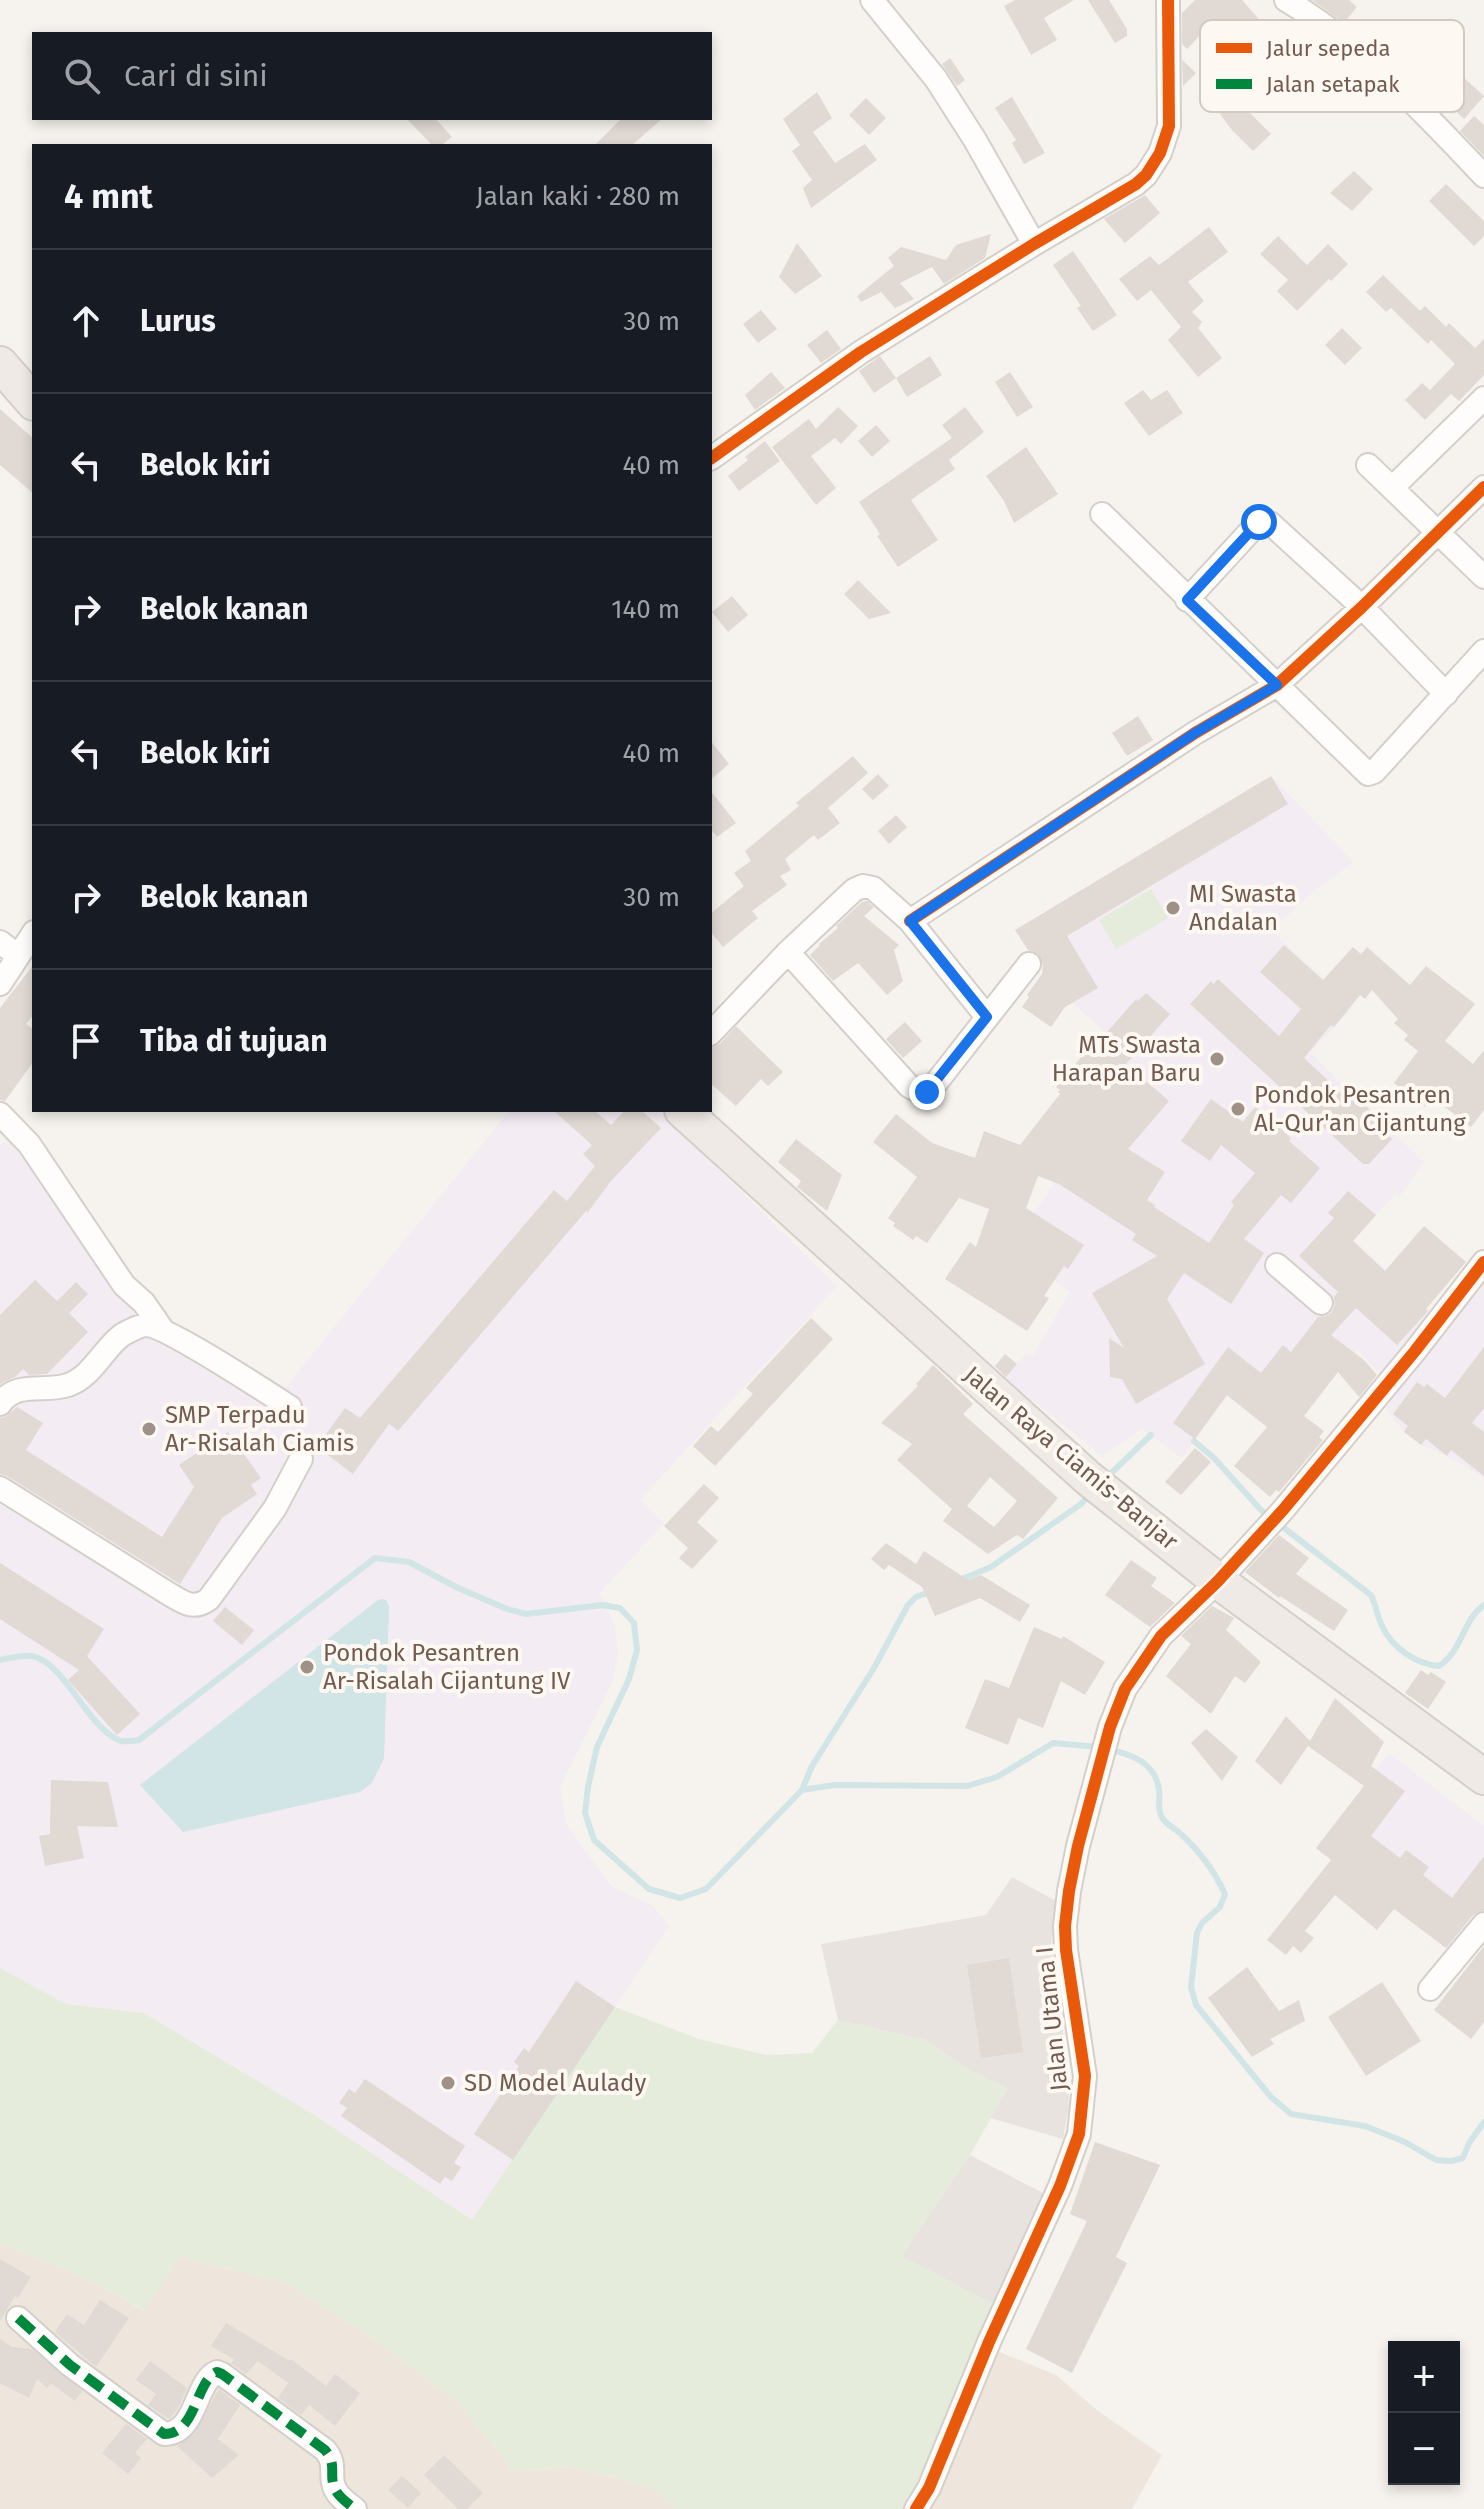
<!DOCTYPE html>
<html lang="id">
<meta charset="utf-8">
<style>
:root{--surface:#171b24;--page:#242831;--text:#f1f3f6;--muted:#9ea1a6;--line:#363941}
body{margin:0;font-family:"Fira Sans",sans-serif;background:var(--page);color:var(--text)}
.controls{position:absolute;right:24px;bottom:24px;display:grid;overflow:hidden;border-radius:0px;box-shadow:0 4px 12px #0003}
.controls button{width:72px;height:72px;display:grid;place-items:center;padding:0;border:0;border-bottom:2px solid var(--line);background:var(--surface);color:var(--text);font:40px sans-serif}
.stop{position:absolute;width:24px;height:24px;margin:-18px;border:6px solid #1a73e8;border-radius:50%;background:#fff}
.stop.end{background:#1a73e8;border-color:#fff;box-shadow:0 2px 8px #0008}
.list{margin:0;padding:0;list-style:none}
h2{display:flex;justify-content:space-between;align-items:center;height:104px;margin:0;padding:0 32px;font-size:34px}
h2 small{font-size:26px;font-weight:400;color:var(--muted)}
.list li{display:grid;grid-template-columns:52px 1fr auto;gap:24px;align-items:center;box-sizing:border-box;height:144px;padding:0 32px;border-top:2px solid var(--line)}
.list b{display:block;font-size:30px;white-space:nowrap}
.list em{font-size:26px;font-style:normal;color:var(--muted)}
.icon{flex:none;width:44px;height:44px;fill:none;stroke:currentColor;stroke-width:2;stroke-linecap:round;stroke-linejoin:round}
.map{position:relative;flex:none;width:1484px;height:2509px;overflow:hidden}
.search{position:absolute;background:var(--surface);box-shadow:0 4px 12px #0003;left:32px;top:32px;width:680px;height:88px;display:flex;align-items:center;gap:20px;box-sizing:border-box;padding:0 28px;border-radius:0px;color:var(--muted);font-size:30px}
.panel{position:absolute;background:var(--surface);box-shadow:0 4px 12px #0003;left:32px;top:144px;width:680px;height:968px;border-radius:0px}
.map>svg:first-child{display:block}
</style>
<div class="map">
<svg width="1484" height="2509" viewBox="0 0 1484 2509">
<rect width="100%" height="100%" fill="#f6f3ee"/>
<path fill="#eee6dd" d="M0,2243l85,35 58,32 37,-53 104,25 83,52 93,70 53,67 61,-4 79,21 22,21h-675z
M978,2343l78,32 42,36 64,44 -30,54h-232l18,-27z"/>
<path fill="#e8e3df" d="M1012,1877l44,24 -5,43 19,140 -2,27 -5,28 -73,-21 17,-30 -43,-21 -39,-27 -87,-20 -17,-76 165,-29z
M970,2155l77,40 -52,110 -94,-49z"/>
<path fill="#f3ecf3" d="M1271,776l83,86 -35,25 -48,43 82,77 -43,46 114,109 -25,35 -4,-3 -41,46 82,76 -51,63 -29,-30 -51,65 -19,-14 -20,26 -39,-30 -45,62 -40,-29 -40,27 -109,-88 12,-14 12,10 9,-10 7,1 37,-63 -65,-45 19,-19 70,-104 31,-58 -28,-24 7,-10 -31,-29 -8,4 -50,-77z
M510,1110h148l179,176 -197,214 24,23 -64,70 15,34 3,25 -6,31 -52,104 6,37 45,62 42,20 16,20 -197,295 -161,-108 -167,-100 -78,-9 -66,-36v-823l13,-9 101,150 166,108z
M1484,1275v203l-37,-22 -26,-11 -17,-13 -21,-26z
M1389,1753l95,73v91l-29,38 -139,-107z"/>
<path fill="#e5ecdb" d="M1151,889l17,29 -52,31 -17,-29z
M0,1968l66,36 78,9 167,100 161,107 143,-213 84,32 67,16 46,-2 26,-33 87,20 39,27 44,21 -38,67 -68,101 93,49 -77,177 -18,27h-225l-22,-21 -79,-21 -61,4 -53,-67 -93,-70 -83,-52 -104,-25 -36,53 -59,-32 -85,-35z"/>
<path fill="#d1e4e6" d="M383,1599l4,2 2,6 -5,151 -12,25 -12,9 -177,40 -43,-47 238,-185z"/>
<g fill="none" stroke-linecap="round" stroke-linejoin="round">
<path stroke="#d1e4e6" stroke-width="6" d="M1194,1441l20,17 47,52 10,7
M1104,1480l47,-45
M1279,1524l92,71c5,10 6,21 11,31 10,22 34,38 57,40 24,-16 23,-45 45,-61
M957,1581l34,-14 90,-63 10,-11
M0,1660c10,-2 21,-5 31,-4 33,4 57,74 90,85 6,1 12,0 18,-1l236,-182 34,4 47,25 51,22 19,5 77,-9 17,3 14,15 3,27 -8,29 -32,68 -9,40 -3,26 9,27 55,49 31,9 26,-9 96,-99 32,-5 133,1 30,-9 56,-34 46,4
M1110,1750c22,4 45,13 49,39 2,10 -3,20 4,30 4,6 13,10 19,16 18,17 33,37 43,59l-5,13 -18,16 -5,10 -6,54 5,18 75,92 20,17 74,12 40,16 31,18 15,1 12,-3 6,-15 15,-21
M802,1790l10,-24 62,-98 34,-63 8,-8 16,-6"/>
</g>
<path fill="#e0d9d4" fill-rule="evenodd" d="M1015,0h59l-30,18 13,22 -26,15 -27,-49z
M1088,0h21l18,29v7l-12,7z
M1195,0h47l23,26 -7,6 45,56 9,-9 16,19 -28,14 -27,-31 -31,24 29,29 -18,17 -22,-22 -24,-33 43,-30 -38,-43 -25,26 -5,-5v-31z
M1312,0h37l8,7 -13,16z
M950,58l15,22 -8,6 -15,-22z
M1442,58l42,38 -20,23 -20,-19 -7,7 -21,-21z
M1182,60l14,13 -13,13z
M817,92l15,26 -19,14 22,31 30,-19 12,16 -66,48 -8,-20 9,-8 -20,-29 8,-6 -17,-26z
M1012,97l33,56 -21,11 -12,-21 4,-3 -21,-32z
M866,98l20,20 -17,17 -20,-20z
M1474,116l10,9v31l-24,-25z
M406,118h29l17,19 -12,9h-7z
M622,118h41l-32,28h-37z
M1354,171l19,18 -21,22 -22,-18z
M1446,184l38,37v15l-10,10 -45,-45z
M1145,195l15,18 -35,30 -21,-24z
M1209,227l19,25 -40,30 16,19 -12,11 10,10 -4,6 24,30 -24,19 -30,-37 13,-13 -30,-37 -14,11 -18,-22 31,-23 9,9z
M991,234l-6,24 -41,26 -12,-17 -32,16 14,16 -19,9 -14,-16 -20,10 -4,-6 37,-30 -6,-8 13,-11 45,13 10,-15z
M1278,236l29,29 21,-21 20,20 -17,17 -2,-2 -32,32 -20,-20 11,-11 -28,-26z
M797,243l25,33 -27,18 -16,-17z
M1073,251l44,64 -24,16 -16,-23 4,-2 -28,-41z
M1383,275l37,36 5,-5 21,21 3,-4 26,25 9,-9v36l-25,26 -8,-7 -26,26 -20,-20 17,-17 8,7 25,-26 -24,-24 -3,4 -37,-36 -5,4 -20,-20z
M761,310l16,19 -19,14 -15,-19z
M1342,328l20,20 -17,17 -20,-20z
M827,330l14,19 -20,14 -14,-18z
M880,356l16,22 -22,15 -15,-22z
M930,356l12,19 -35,22 -11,-19z
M771,372l14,16 -30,22 -10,-15z
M1010,372l23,35 -16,10 -22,-35z
M1143,390l8,10 16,-10 16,23 -34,23 -25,-33z
M838,407l20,19 -17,18 -6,-6 -24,18 25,32 -20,17 -44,-58 37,-28 7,10z
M965,407l19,25 -35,28 6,9 -44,31 27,40 -40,27 -21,-31 3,-2 -21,-32 93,-64 -10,-13z
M0,409l34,30v55l-34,-29z
M876,425l14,16 -18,16 -14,-16z
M765,441l15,20 -41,30 -11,-15 20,-16 -3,-3z
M1026,447l32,47 -44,29 -10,-22 -18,-25z
M858,580l33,33 -22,6 -25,-25z
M732,596l16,19 -20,17 -16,-20z
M1138,716l15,24 -26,16 -15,-23z
M710,740l19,24 -19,16z
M853,756l15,17 -40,35 12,15 -22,17 -4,-5 -29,24 6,11 -11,6 7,9 -35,26 6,7 -35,29 -13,-16v-17l34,-28 -10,-13 17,-12 -6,-10 54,-45 -3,-3z
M878,774l11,12 -16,14 -11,-11z
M1271,776l17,28 -221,132 31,52 -33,19 -14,20 -29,-20 7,-10 -2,-2 15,-21 1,-9 -5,-11 -10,-4 -13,-20z
M710,790l26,33 -19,14 -7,-9z
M896,815l11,12 -18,17 -11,-13z
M867,901l7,6 -10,9 35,29 -5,5 9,31 -16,14 -29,-32 -25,18 -23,-26 10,-10 -1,-1 19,-16 -2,-2 26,-24z
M1284,945l39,35 30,-33 8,7 6,-7 43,38 16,-19 49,38 -30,37 28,23 11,-14v60l-13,17 -39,-30 -7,10 -31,-24 24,-32 -14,-11 4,-5 -14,-12 4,-4 -26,-29 -7,9 -5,-4 -26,32 -3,-2 -27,33 44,41 5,-5 37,34 -4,5 6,6 -23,25h-6l-173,-160 21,-23 3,3 4,-5 61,57 22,-27 -41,-37z
M34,964v50l-8,10 8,6v31l-29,40 -5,-1v-92z
M1146,993l24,21 -44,50 43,37 -41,48 37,23 -18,28 8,5 -1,2 55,36 25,-38 -3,-3 24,-29 -34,-28 -11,16 -29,-20 30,-42 32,23 12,-15 36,31 -2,3 31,27 -29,35 -10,-8 -37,44 20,14 -33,51 -47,-31 -17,26 38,65 -69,40 -14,-25 -12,-2 -1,-39 15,10 -32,-55 65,-37 -25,-16 4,-6 -77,-50 -21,-8 -12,32 58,37 -16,24 -4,-3 -20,30 5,2 -22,33 -82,-52 25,-37 6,5 13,-38 -30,-11 -32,45 -11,-7 -3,4 -20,-14 2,-3 -7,-5 29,-41 -44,-35 23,-28 36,29 43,15 9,-27 36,14 40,-51 -2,-2 2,-2 -4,-3 22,-26 15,-18 3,2 40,-46 2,2z
M905,1022l17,19 -19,17 -17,-19z
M736,1026l47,46 -15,14 -7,-7 -25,27 -26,-23v-35l10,-4z
M553,1110h41l17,15 14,-15h16l20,18 -50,53 -23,31 -2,-1 -188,220 -9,-7 -36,50 -32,-24 4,-5 -5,-3 25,-34 15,10 194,-228 13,11 28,-35 -12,-12 9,-9z
M796,1139l46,36 -15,36 -30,-24 4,-6 -23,-19z
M1348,1191l28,24 -23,26 32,30 39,-45 42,36 -40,47 2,2 -31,34 -41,-37 -25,27 33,25 13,15 -18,22 -21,-25 -34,44 20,15 -5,6 4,3 -44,52 -3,-2 -6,7 -36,-31 33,-39 -40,-32 -32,44 -22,-16 55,-76 33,26 22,-28 8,7 27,-35 8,-1 6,-4 3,-7 -1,-8 4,-5 -39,-36 35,-38 -6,-5z
M35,1280l22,21 19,-19 12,12 -19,19 19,19 -41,42 -18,1 -6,-6 -8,8 -15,7v-69z
M811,1318l22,21 -118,127 -22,-20 18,-20 7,6 35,-38 -7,-6z
M1484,1347v61l-12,15 12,9v44l-33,-26 -4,6 -21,-17 -5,6 -17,-13 4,-6 -15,-12 24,-32 7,5 3,-3 18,14z
M1005,1354l12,10 -11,13 -11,-11z
M933,1365l40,39 -10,10 95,84 -35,41 -6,-4 -29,19 -45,-33 9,-12 -55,-49 15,-16 -31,-21 37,-37 -2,-2zM990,1477l27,24 -23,26 -27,-21z
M17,1407l26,16 -17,27 136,87 32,-50 -15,-22 49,-33 33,46 -10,7 6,9 -35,24 -42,66 -173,-108 -7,-2v-56l5,-1z
M1195,1448l16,14 -30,33 -16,-13z
M704,1484l15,14 -22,24 21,19 -26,28 -13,-11 9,-10 -24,-22z
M1279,1535l30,23 -13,16 52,36 -14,21 -54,-35 -1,2 -34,-26z
M886,1543l30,21 8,-13 44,29 13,-5 49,30 -10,17 -40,-24 -45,18 -13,-29 -33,-22 -5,5 -13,-11z
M1131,1560l26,18 -6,8 24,17 -25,24 -45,-32z
M0,1563l104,66 -17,27 53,58 -23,21 -49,-55 11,-10 -79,-51z
M1212,1606l22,12 -8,12 35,32 -16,21 -10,-7 -24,38 -45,-38 25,-32 -10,-8z
M225,1607l29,23 -12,15 -29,-24z
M1034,1627l28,12 1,-3 42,26 -20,33 -24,-14 -18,47 -25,-10 -10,27 -43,-17 20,-49 24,9z
M1421,1670l7,5 3,-3 15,10 -18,27 -23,-16z
M1335,1698l49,44 -13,24 34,25 -34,45 29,22 6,-8 23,17 -6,8 29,23 32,-42v54l-11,5 -27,33 -52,-39 -17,21 -42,-35 -30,36 9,7 -13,15 -8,-7 -7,9 -19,-15 64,-80 -15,-12 48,-62 -56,-40 -27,39 -26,-24 31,-45 24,25z
M1206,1729l32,28 -16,24 -31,-38z
M51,1780l57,2 10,45 -41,-1 7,32 -39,8 -6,-30 11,-2z
M1484,1946v76l-13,17 -37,-29z
M1009,1958l14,94 -42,6 -14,-93z
M1247,1967l32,44 20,-11 6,21 -35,18 4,5 -22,13 -44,-59z
M576,1981l39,26 -102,153 -39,-26 45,-68 -5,-4 10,-14 5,4z
M1382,1982l39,59 -55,35 -38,-59z
M365,2079l100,67 -11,17 7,4 -9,14 -7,-4 -5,7 -99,-68 6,-8 -8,-5 10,-14 6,4z
M1095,2142l65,23 -44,92 11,6 -55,110 -46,-24 61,-128 -17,-7z
M0,2259l31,18 -13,21 -3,-2 -15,25z
M100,2300l29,18 -33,49 -41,-35 12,-18 17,11z
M226,2323l64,38 1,-2 35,27 9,-12 25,19 -25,33 -26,-21 -8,10 -23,-17 10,-15 -30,-22 -12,13 -15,-11 3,-4 -23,-13z
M0,2339l12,8 20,2 50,42 -7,10 -24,-18 -4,5 -10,-9 -8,19 -29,-15z
M150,2361l37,27 -10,22 -8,9 -21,-14 8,-11 -20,-14z
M219,2389l21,16 -22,34 21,16 -27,23 -35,-32 17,-12z
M126,2424l21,15 -12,14 6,5 -13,16 -26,-21z
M444,2455l39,38 -16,16h-9l-34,-34z
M402,2476l19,17 -13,15 -20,-18z"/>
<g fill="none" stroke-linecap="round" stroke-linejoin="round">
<g stroke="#d4cfc9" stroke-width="26">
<path id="minor" d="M872,0l64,79 39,61 59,104
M1286,0c76,45 138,113 198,176
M710,459l151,-107 173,-108 102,-60 10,-9 14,-22 9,-27 -1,-126
M1368,465l116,112
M1392,488l92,-90
M1102,514l266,260 6,-2 110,-121
M1187,600l69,-75 7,-3 7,1 92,84 84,87
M910,921l285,-188 82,-48 85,-78 122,-120
M0,942l18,14
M788,952l121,134 13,7 10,-5 97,-124
M0,984l34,-52
M710,1034l78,-82 66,-62 9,-4 10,2 37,33 77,96
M0,1114l29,30 95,141 20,18 18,26
M1277,1265l44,38
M0,1404c16,-24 45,-11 68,-19 24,-8 35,-36 54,-50 5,-3 17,-9 23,-10 18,-1 123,68 145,82
M0,1488l169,106c14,8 24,17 40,5l66,-91 26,-49
M1430,1989l54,-65
M18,2318l52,47 94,69c33,0 31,-53 53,-62l5,2 103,76c13,15 3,25 10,39 4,9 13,14 20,20
M916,2509l13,-21 60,-146 71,-156 19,-52 6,-58 -19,-126 -1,-24 4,-35 9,-45 32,-119 15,-38 36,-53 57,-55 65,-71 132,-159 69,-89"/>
</g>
<g stroke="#d5cec9" stroke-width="38">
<path id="highway" d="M0,364l34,39
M682,1110l406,368 130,103 266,196"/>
</g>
<use href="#minor" stroke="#fefdfc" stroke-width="22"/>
<use href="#highway" stroke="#f0eae6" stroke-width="34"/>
<path stroke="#00873e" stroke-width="10" stroke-dasharray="20 10" stroke-linecap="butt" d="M18,2318l52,47 94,69c33,0 31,-53 53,-62l5,2 103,76c13,15 3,25 10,39 4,9 13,14 20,20"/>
<g stroke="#fdf8f1" stroke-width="17">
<path id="cycleway" d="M710,459l151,-107 173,-108 102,-60 10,-9 14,-22 9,-27 -1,-126
M910,921l285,-188 82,-48 85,-78 122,-120
M916,2509l13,-21 60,-146 71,-156 19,-52 6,-58 -19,-126 -1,-24 4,-35 9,-45 32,-119 15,-38 36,-53 57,-55 65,-71 132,-159 69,-89"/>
</g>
<use href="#cycleway" stroke="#e8590c" stroke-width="12"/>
</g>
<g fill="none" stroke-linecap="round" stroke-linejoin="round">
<path stroke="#1a73e8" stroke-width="10" d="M927,1092l60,-75 -77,-96 285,-188 82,-48 -90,-85 72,-78"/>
</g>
<g fill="#a09188" stroke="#fdf8f1" stroke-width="3">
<circle cx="1173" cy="908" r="8"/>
<circle cx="1217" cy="1059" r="8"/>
<circle cx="1238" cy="1109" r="8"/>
<circle cx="149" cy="1429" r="8"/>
<circle cx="307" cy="1667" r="8"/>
<circle cx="448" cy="2083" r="8"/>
</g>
<g text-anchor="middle" stroke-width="8" stroke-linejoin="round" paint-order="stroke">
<g font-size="24" fill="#725c51" stroke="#fdf8f1" text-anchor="start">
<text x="1189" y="902">MI Swasta<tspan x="1189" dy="28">Andalan</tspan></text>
<text x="1201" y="1053" text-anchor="end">MTs Swasta<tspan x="1201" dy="28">Harapan Baru</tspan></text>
<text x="1254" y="1103">Pondok Pesantren<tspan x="1254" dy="28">Al-Qur'an Cijantung</tspan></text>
<text x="165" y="1423">SMP Terpadu<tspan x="165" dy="28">Ar-Risalah Ciamis</tspan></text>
<text x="323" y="1661">Pondok Pesantren<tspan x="323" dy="28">Ar-Risalah Cijantung IV</tspan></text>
<text x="464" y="2091">SD Model Aulady</text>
</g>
<g font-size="24" fill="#725c51" stroke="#fdf8f1">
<text transform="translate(1071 1458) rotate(40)" y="8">Jalan Raya Ciamis-Banjar</text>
<text transform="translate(1052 2019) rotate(-96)" y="8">Jalan Utama I</text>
</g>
</g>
<rect x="1200" y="20" width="264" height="92" rx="12" fill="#fdf8f1" stroke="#d3c9c1" stroke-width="2"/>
<rect x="1216" y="43" width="36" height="10" fill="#e8590c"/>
<rect x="1216" y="79" width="36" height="10" fill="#00873e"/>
<g font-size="22" fill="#725c51">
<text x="1266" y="56">Jalur sepeda</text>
<text x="1266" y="92">Jalan setapak</text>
</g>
</svg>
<div class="controls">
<button>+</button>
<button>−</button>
</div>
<div class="stop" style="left:1259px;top:522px"></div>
<div class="stop end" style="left:927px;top:1092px"></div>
<div class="search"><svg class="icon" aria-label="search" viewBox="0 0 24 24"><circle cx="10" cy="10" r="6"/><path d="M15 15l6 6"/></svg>Cari di sini</div>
<section class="panel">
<h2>4 mnt<small>Jalan kaki · 280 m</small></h2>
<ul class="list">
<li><svg class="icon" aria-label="ahead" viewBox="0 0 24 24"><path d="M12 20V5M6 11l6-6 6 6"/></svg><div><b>Lurus</b></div><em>30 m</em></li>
<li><svg class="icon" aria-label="left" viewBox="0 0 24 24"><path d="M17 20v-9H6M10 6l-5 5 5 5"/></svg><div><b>Belok kiri</b></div><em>40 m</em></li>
<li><svg class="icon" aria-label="right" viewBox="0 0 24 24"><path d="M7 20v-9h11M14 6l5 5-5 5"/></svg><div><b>Belok kanan</b></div><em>140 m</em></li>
<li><svg class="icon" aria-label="left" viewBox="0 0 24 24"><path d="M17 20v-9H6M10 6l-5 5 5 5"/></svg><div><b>Belok kiri</b></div><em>40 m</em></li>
<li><svg class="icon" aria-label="right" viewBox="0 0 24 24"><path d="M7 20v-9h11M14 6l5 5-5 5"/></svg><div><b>Belok kanan</b></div><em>30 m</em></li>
<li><svg class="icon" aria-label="arrive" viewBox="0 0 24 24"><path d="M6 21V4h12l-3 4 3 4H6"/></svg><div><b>Tiba di tujuan</b></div></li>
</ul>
</section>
</div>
